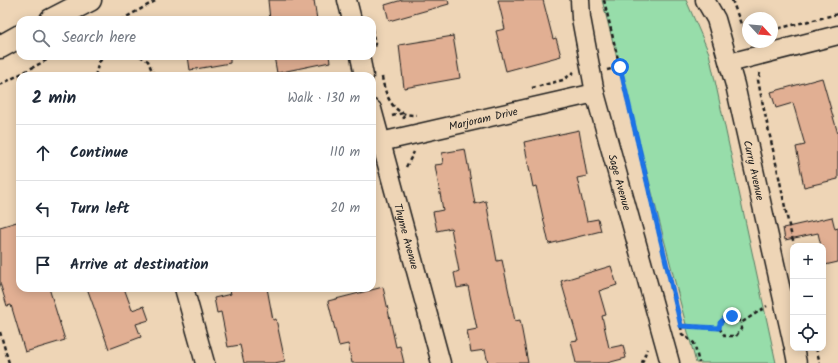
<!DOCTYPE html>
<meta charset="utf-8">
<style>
:root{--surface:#fff;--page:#f2f2f3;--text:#1f2937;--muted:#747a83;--line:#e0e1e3}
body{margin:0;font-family:Kalam,sans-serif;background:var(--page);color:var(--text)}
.controls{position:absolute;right:12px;bottom:12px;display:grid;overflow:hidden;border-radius:8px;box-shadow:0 2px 10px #0003}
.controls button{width:36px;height:36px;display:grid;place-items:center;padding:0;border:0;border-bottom:1px solid var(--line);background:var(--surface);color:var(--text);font:20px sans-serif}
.compass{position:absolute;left:742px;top:12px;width:36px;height:36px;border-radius:50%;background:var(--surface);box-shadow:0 2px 10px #0003;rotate:116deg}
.stop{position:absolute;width:12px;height:12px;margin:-9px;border:3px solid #1a73e8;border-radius:50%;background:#fff}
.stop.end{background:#1a73e8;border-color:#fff;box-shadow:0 1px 4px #0008}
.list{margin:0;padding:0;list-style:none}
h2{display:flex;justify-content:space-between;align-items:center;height:52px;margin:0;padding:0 16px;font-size:17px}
h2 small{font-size:13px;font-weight:400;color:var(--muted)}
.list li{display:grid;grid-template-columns:26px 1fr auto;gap:12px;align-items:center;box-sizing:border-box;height:56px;padding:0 16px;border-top:1px solid var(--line)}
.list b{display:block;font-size:15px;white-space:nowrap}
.list em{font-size:13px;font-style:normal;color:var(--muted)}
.icon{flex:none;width:22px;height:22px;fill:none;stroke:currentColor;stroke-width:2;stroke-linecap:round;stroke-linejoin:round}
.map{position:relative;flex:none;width:838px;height:363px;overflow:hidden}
.search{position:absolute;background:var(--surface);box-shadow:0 2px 10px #0003;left:16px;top:16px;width:360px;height:44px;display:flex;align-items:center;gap:10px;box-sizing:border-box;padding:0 14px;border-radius:12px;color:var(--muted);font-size:15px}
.panel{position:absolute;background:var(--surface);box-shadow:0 2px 10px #0003;left:16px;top:72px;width:360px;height:220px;border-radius:12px}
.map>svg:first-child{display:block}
</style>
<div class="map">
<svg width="838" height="363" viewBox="0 0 838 363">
<rect width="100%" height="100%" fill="#eed5b6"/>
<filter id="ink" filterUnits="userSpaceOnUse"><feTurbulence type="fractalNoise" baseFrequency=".025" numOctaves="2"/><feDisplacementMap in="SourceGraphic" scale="8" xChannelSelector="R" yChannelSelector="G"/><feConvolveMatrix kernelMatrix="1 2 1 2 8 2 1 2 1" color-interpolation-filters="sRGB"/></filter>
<g filter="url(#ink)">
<path fill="#97ddaa" stroke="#5a7c63" d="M602,0h84l23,53 67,310h-80z"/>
<path fill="#e1af93" stroke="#1c1c1c" d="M268,0h46l3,20h-47z
M402,0h46l1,4 -60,17 -4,-16z
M498,0h45l10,39 3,-1 5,18 -55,15 -10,-40 9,-2z
M453,36l7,42 -56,10 -5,-43z
M188,56h42v7l-40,7z
M274,56h55l1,6 -53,11z
M822,78l16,56v45l-34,8 -8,-40 9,-2 -12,-42 -17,5 -5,-16z
M579,130l8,46 -10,2 10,43 11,-2 3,12 -52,13 -13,-58 -3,1 -9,-45z
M465,149l10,55 11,-3 11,60 5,-1 13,61 5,-1 8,43h-40l-3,-13 -14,2 -4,-21 10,-2 -9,-43 -11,2 -3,-15 5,-2 -8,-43 -14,3 -4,-19 10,-2 -8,-45 8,-1 -1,-11z
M832,217l3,12 3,-1v34l-13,3 -2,-19h-2l-3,-13 -33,7 -2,-12z
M20,221v67h29l16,52 -40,12 -14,-47 -4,1 -7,-23v-56z
M611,266l6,19 -18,6 7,24 -4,1 7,32 14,-3 3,13 -19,5h-31l-5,-22 7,-1 -17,-59z
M383,287l13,60 4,-1 4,17h-52l-4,-19 -9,2 -11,-45z
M87,288h37l8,22 12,-4 5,14 -13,4 5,13 -32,12z
M229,288h38l6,32 3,-1 9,42 -11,2h-30l-4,-18 -12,2 -7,-35 -4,1 -3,-15 17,-4z"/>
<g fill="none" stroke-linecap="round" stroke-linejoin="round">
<g stroke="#1c1c1c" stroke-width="21">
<g id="street">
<path d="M347,0l5,20"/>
<path id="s1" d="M580,0l1,18 14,75 75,270"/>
<path id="s2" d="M705,0l11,19 19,66 58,259"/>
<path d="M360,56l4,20"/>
<path d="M729,63l109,-28"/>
<path id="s3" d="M372,109l69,254"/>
<path id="s4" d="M372,144l223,-51"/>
<path d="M184,288l21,75"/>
<path d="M794,348l3,15"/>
</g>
</g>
<g stroke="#1c1c1c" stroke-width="25">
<path id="secondary" d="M51,20l39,-20
M0,47l20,-11"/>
</g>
<path stroke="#1c1c1c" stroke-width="2.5" stroke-dasharray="4 3" stroke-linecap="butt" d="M604,0l77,326 38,2 1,-5 5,-6c8,-1 12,0 16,6l26,-17
M732,0l9,24 7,4
M121,20l36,-20
M372,29l4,20
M772,30l66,-16
M140,56l8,5 6,15
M607,70l13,-3
M760,73l-2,7c6,32 14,64 21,97 5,23 8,46 16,69
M95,76l4,-14 6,-6
M382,77c2,13 8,31 21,36 4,2 10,2 13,2
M0,85l54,-29
M532,88l31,-8 11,-8
M392,116l11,-3 1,6
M406,167l8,-15
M681,326l1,8 12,9 5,20
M719,328l6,8h11l5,-7v-6
M0,332l9,31
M816,348l4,15
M642,363l5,-14"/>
<use href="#street" stroke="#eed5b6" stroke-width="18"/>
<use href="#secondary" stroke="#eed5b6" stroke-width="22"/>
</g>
</g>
<g fill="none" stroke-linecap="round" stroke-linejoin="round" filter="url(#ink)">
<path stroke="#1a73e8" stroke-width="5" d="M620,67l61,259 38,2 1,-5 6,-6 6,-1"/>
</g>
<g text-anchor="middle" stroke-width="4" stroke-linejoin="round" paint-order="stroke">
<g font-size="11" fill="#1c1c1c" stroke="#eed5b6">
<text dy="4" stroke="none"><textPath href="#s4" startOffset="114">Marjoram Drive</textPath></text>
<text dy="4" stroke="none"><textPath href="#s2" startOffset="178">Curry Avenue</textPath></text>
<text dy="4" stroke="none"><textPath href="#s1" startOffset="187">Sage Avenue</textPath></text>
<text dy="4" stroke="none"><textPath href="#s3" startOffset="132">Thyme Avenue</textPath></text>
</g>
</g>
</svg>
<div class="controls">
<button>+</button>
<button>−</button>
<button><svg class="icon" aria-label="locate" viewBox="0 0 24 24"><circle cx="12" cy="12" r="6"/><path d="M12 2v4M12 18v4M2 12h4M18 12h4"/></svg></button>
</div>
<svg class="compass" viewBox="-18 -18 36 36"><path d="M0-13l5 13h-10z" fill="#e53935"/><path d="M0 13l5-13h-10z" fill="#747a83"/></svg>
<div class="stop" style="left:620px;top:67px"></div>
<div class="stop end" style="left:732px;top:316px"></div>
<div class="search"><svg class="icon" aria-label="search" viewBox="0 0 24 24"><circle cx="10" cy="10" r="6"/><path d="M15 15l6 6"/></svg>Search here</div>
<section class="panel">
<h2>2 min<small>Walk · 130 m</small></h2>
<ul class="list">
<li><svg class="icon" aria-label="ahead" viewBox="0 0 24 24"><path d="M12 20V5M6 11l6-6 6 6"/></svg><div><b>Continue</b></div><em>110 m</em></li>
<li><svg class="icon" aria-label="left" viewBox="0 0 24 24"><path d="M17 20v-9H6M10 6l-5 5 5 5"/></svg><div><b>Turn left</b></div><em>20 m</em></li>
<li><svg class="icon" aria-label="arrive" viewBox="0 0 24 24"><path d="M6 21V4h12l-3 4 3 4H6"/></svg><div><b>Arrive at destination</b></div></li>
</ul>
</section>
</div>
